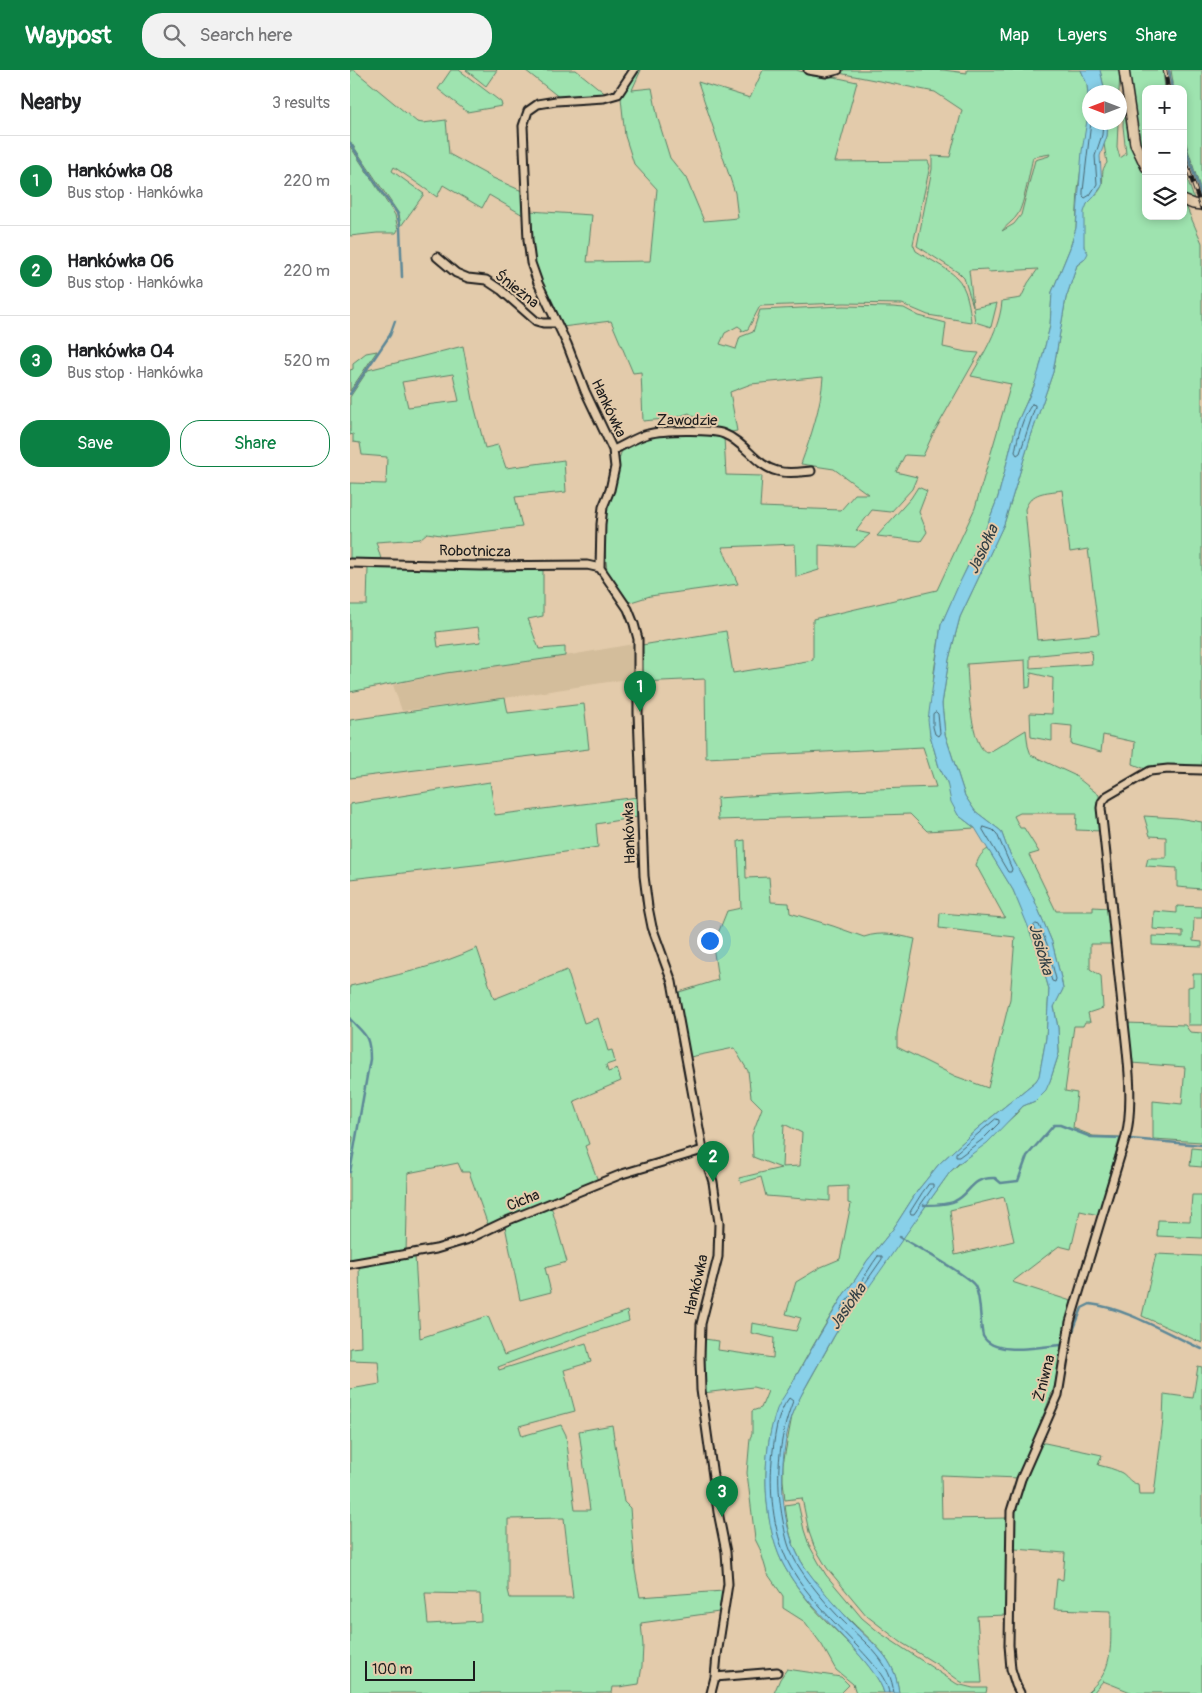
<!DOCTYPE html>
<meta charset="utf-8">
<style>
:root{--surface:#fff;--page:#f2f2f2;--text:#202124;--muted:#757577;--line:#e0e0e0;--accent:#0b8043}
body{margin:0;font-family:Pangolin,sans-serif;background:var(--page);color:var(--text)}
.controls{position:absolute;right:15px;top:15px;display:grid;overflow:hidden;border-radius:10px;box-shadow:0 2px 8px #0003}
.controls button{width:45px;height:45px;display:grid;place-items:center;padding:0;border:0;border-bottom:1px solid var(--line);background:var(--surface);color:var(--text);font:25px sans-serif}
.compass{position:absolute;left:732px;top:15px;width:45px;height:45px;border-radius:50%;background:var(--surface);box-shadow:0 2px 8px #0003;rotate:270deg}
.scale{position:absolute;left:15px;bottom:12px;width:110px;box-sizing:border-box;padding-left:5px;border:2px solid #1c1c1c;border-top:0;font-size:14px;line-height:18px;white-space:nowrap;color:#1c1c1c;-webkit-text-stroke:4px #e3cbab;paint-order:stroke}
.you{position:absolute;left:359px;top:870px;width:18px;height:18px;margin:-12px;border:4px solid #fff;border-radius:50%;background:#1a73e8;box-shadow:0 0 0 8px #1a73e833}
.badge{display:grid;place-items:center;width:32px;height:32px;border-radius:50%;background:var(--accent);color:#fff;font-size:16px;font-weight:700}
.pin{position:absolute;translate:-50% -41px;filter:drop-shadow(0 1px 2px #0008)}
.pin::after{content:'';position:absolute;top:26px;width:18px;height:15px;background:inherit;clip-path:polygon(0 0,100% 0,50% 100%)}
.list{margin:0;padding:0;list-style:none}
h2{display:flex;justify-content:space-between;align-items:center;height:65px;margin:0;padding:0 20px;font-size:21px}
h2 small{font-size:16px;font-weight:400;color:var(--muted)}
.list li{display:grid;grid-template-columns:32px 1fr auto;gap:15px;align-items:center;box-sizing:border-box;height:90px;padding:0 20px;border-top:1px solid var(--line)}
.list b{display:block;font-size:19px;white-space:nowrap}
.list p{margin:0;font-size:16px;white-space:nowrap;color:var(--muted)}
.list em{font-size:16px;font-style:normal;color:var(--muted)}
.actions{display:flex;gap:10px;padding:15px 20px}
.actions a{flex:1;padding:11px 0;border:1px solid var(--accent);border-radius:20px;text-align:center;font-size:18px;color:var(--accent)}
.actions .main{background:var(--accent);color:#fff}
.icon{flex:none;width:28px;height:28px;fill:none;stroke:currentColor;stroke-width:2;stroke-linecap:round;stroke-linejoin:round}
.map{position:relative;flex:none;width:852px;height:1623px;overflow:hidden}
header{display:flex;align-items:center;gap:30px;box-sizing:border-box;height:70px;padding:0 25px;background:var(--accent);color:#fff}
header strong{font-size:24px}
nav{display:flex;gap:28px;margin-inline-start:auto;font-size:18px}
.search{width:350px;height:45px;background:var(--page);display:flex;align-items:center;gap:12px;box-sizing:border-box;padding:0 18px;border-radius:20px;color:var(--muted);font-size:19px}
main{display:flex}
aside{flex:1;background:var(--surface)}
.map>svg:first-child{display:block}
</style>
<header>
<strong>Waypost</strong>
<div class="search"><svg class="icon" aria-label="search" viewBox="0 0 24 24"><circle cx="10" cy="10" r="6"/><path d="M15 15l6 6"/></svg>Search here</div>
<nav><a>Map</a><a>Layers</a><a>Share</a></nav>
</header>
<main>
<aside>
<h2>Nearby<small>3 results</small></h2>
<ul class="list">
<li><span class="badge">1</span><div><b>Hankówka 08</b><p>Bus stop · Hankówka</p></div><em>220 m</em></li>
<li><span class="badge">2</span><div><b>Hankówka 06</b><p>Bus stop · Hankówka</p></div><em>220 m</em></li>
<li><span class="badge">3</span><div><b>Hankówka 04</b><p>Bus stop · Hankówka</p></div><em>520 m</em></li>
</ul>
<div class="actions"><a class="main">Save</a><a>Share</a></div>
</aside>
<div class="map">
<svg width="852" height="1623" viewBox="0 0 852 1623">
<rect width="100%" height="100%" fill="#e3cbab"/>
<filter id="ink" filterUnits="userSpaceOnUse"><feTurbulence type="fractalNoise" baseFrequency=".02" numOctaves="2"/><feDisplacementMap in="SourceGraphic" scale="10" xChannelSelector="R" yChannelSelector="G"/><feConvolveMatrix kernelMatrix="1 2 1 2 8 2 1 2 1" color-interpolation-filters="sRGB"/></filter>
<g filter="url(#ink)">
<path fill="#d3bd9b" d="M283,574l1,34 -129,20 -103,13 -9,-26 53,-12 119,-17z"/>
<path fill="#9ee3af" stroke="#5d8066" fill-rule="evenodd" d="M0,0h4l63,52 6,1 23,-3 3,34 44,24 29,13 1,24 -34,-20 -7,13 -39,-23 -6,12 -43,-30 -2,4 32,23 -23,32 -2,-12 -49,-73z
M101,0h8l42,32 1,4 -35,6 -29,-23z
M116,0h31l-11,16z
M175,0h51l31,25 -47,3z
M287,0h4l-9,20 20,-2 6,31 12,39 16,20 18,43 34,-3 -3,-25 -37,-111 52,16 13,-28h33l22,6 16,1 23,5 -22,80 93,-1 2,5 -17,78 3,7c11,7 31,17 40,26 11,10 14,31 15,45l-43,-7 -26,-11 -58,-1 -84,3 -12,23 -7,3 1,-3 -4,-3 -13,7 -5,11 16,5 4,-12 13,-5 7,-22 83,-4 50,1 11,1 15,8 27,7 -3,24 23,5 13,1 -47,83 -9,20 -18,-1 -9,17 21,5 -5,12 -21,23 -19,-2 -16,21 14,3 -15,13 -36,-2v25l-23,7 -1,-33 -73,3 16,37 -88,12 -19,6 -3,-1 -21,-31 -3,-27 1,-24 14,-60 3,-9c29,-22 67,-16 102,-13l2,38 36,1 -2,31 81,3 14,-16h13l-34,-25 -33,-5c10,-28 20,-57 22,-87l-72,7 -21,8 7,39 -11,2 -39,-4 12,-9 -10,-7 -14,5 -32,3 -2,-49 -8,1 -22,-52 -49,6c-7,-14 -15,-28 -21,-43 -9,-23 -10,-48 -12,-73l63,4 -5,47 63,-1 7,-72 -23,-25 -9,-28 -4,-38 1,-6z
M492,0h101l24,3v-3h114l6,14 2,24 -11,82 -2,38 -6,20 -18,44 -2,34 -13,53 -20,44 -19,74 -15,39 -14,27 -28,62 -7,47 -4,63 9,32 8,15 11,33 17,13 -48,3 -17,-17 -192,6 -1,-22 130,-8 89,-3 -13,-40 -217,11 -1,-79 -65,3 2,-37 84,-14 7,42 80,-13v-41l124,-29 38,-82 36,-124 -40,-8c13,-23 29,-48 31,-75l19,-3 7,-15 10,-14 -50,3 -1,-3 -18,1 4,36 -9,-28 -5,-5 -42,-27 15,-77v-13l18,1 12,-47 -27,-18 -96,-19zM700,84l-1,2 -14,4 -14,55 -7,9 -12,7c4,-6 12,-10 16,-17 6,-10 12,-44 15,-57z
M750,0h20l-1,22h-14z
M779,0h34l2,19h-19v71l-8,-22z
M821,0h31v124l-19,-60v-45h-9z
M774,25l10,58 12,22v41h37v-12l3,2 16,37v524h-51l-3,3 -15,-6 2,-22 -32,-7 -2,17 -30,-8 1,-18 -20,-2v17l-21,-4 -1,-24 22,1 1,-36 -22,-5 -1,14 -4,1 -1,-28 -58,4c1,17 3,84 21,89l38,-23 2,16 3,9 43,20 25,20 3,36 -26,-1 1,-17h-57l-6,3 6,12h4l15,24 -10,3 27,56h37v-4l16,1 5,36h-24v25l11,7 2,32 -15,5 2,9h-5l-2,4h-9l-9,65 12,2 -4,35 20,8 27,1 -21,78 -19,-4 -9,38 -12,-3 -47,36 62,20 -10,28 -9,55 -36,93 -78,-3 1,44 66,-1v97l-31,1 5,67h-16l-5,-1 -23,-17 -36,-22 -35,-27 -40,-48 -13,-22 -5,-14 -7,-34 -17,2 -2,-20v-16l9,-48 6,-15 33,-59 10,-18 109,-152 66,-58 7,-8 12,-5 15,-20 9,-28 -1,-25 -4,-22 9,-17 -2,-11 -9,-36 -19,-45 -25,-47 -7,-19 -26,-20 -10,-15 -20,-62 -3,-30 7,-45 11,-42 44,-93 27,-88 22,-64 13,-74 11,-33 8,-6c-1,-13 -6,-45 2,-55 5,-7 13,-11 15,-19 2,-9 -2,-14 5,-22l-3,-19 3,-8 1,-13h10l-1,24 3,11 6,-4 -3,-28zM712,420l8,62 18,-3 11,85 -62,6 -12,-131c7,-18 20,-16 37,-19zM741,580l1,14 -62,4v-12zM654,1127l10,44 -59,14 -5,-45z
M0,76l45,69 3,15 -2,3h-19l-27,3z
M833,95l11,34 -11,-3z
M647,233l-6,24 -16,-5 -2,-14z
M113,276l11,59 11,43 13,-3 8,23 58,-8 2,32 -51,5 7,30 -74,9 -21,-3 -7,6 -44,3 5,17 -31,1v-77l36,1 1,-27 -25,-2 -2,-12 -7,-1v-8l-3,1v-38l18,-27zM103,304l6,27 -51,6 -6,-25z
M27,281l-27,40v-21l3,-1v-6l13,-10z
M568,417l9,4 -8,21 8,20 -6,9 -44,-5 34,-38z
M18,497l175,2v47l-15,3 11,30 26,-2v9l-119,17 -96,19v-87h17zM128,557l3,15 -43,5 -2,-15z
M155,628l3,15 76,-9 5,45 -239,29v-58z
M140,712l5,33 143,-18v20l-42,7 2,23 -115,17 -133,15v-75z
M794,746l33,2 25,4v67l-25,-2v-19l-31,-2 2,-8h18v-21l-16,-1z
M395,770l1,38 23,-1 2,25 18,1 1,10 43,13 31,11c18,-6 33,-2 51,2l-18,94v14l58,29 33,12 22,-89 5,-62 -76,-9 1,-15 65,5 -29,-53c3,-8 5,-12 12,-16l25,41 16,36 1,7 7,15 12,41 -3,49 -7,39 -3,4 -59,48 -38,35 -21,26 -25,39 -26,32 -12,19 -11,14c-17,27 -33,55 -48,82 -8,15 -17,28 -22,44 -13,42 -10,103 8,142 8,16 19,30 30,44 19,22 65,60 72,87h-28l-3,-9 -17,-14 -14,-25 -17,-23 -22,-14v-12l-16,-23 -7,-24 -5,-10 -8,-66 3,-35 2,-4v-23l9,-3 7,-17 -15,-4 -50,6 1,-54 15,2 -1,9 55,8 1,-20 -23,-5 1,-10 44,8 5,-13 -15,-4 10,-32 25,-15 19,-8 11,-55 -3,-1v-17l-18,1v14l-64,-5 -5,-19 -20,6 -2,-5 42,-10 -28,-11 -1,-22 10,-27 -11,-11 -3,-26 -14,-23 -44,9 -3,-4 -11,-60 42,-13 -5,-34 14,-35 14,-3 -3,-67zM434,1054l18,9 -2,33 -18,1z
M827,836l25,1v11h-8l-1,23 9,1v5l-50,-2v-9l31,1v-6l-30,-2 1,-18 23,2z
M127,878l17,51 73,-29 17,53 14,-5 10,33 4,-1 3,12 -9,3 2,7 9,-3 4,12 -47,20 15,43 -4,2 13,35 -110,44 -19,-53h-7l-4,-9 -50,10 -2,80 -56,8v-106l3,-18 -3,-1v-150c43,-10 87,-19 127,-38z
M843,904h9v51h-14v-38l5,-1z
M776,953l59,2 5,7 12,1v109l-49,-3v-38l29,3 3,-37 -54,-4z
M842,1078l10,1v18l-12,-1z
M842,1125h10v43l-45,-2 1,-16 32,1z
M201,1136l16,56 -22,6 6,24 -31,8 -15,-74z
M806,1184l46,2v87l-60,-27z
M65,1186l5,82 68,-22 16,39 123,-44 2,10 -45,14 -86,32 1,3 87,-27 5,19 -27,8 11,41 -56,15 3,10 39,-11 5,10 9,75h15l-11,-79 33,-6 12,77 6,6 5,62 5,27 83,-6 -4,21 -78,11 2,22 -1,21 -3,18 -20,3h-6l-1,6h-262v-304l30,-5 -2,-23 -28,-1v-12l11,-1 -2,-81zM214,1448l9,80h-63l-2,-8v-71zM75,1523l55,1 1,27 -53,3z
M848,1296l4,1v326h-69l-30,-12 -10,12h-6c5,-5 10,-10 14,-15 13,-20 9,-44 10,-67l-57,-2 3,-30 6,1 2,-27 -50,-4 -2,-3c0,-9 -1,-19 1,-28 3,-25 16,-52 27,-75h4l57,12 -4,10c8,2 17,4 24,8 6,4 8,10 16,11l1,11h15l9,-75 1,-26 29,4z
M448,1433l6,27 5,15 10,18 7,12 36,43 18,15 77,51 16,4h14l-1,5h-87c-4,-35 -24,-48 -47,-71 -18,-17 -45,-47 -55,-69 -7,-14 -10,-32 -12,-48z
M437,1599l54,8 8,8 -8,8h-67l6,-14z"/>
<path fill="#88d0e9" stroke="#5d8897" d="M731,0h19l5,22h-15v30l18,1 -1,13 -7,20 2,30 -9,12 -6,6 -3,8v35l4,6 -3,6 -8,6 -11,33 -13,74 -22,64 -27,88 -44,93 -11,42 -7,45 3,30 20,62 10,15 26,20 7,19 25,47 19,45 9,36 2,11 -9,18 4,21 1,25 -9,28 -4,9 -11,11 -12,5 -36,37 -29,21 -8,8c-32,44 -62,89 -94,133 -5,7 -11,14 -16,21 -9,15 -17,30 -26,46 -8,14 -16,28 -22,44 -15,44 -14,113 14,153 13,18 29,35 44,52 23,24 45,35 49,72h-15c-6,-24 -51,-65 -69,-85 -12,-13 -25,-30 -33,-46 -20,-42 -21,-109 -5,-153 4,-10 12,-19 17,-29 16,-29 33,-57 50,-86l11,-14 12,-19 26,-32 25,-39 21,-26 38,-35 59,-48 3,-5 7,-38 3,-49 -12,-41 -24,-58 -38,-62 -17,-13 -7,-13 -4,-20 -8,-15 -9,-32 -2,-15 13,-95 18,-41 24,-48 15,-39 19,-74 17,-37 5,-16 11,-44 2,-34 18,-44 6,-20 6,-77 7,-43 -2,-24z"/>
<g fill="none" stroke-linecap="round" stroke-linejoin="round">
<path stroke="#47646e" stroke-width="1" d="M741,52l-8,69v5l2,2 5,-3 7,-11 -2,-28 7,-21 1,-13
M682,334l3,1v2l-15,46 -3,2 -2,-3c3,-16 7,-34 17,-48z
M586,642l2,2 2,19 -2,3 -3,-2 -2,-7v-13z
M634,757l9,3 4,4 15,35 -1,3h-3l-25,-42z
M686,854l3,1 8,19 9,35 -1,3 -3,-1 -18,-55z
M646,1049l3,1v3l-16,16 -24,18h-3v-4z
M579,1114h4v3l-19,27h-3l-1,-2 12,-19z
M528,1186h4v3l-37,53h-3l-1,-3c6,-10 14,-17 19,-26 6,-8 11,-18 18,-27z
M539,1623c-2,-16 -21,-35 -32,-47 -23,-24 -49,-49 -66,-78 -17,-31 -22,-73 -19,-108 2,-19 4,-46 17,-62l4,3c-15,39 -18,79 -10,120 2,11 4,23 9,33 9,21 39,56 56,72 22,21 42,36 46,67"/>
<path stroke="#5d8897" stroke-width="2.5" d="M819,0l3,19
M833,70l19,58
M0,73l33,51 14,19 3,14 2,50
M0,324l40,-59 5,-14
M0,949c15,16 20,16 20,40l-20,113
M780,1069l72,6
M574,1135c9,0 23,0 31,-4 16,-7 15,-24 40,-23l6,5 17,-2 9,-25 27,-31h6l31,12 33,1
M550,1167c13,8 70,39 75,49 7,14 4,34 8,50 11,21 58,10 78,9
M721,1266l11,-28 8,-4c36,4 78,30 112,45"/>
<g stroke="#1c1c1c" stroke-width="11">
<path id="minor" d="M284,0l-16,24 -14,4 -48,3 -18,3 -10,7 -5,15 5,114 3,23 7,20 29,61 18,47 28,59 2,17 -5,23 -7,17 -2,17 -1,44 28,41 6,15 4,15v74l6,163 4,31 4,20 20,55 31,168 10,32 6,41 -1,34 -17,67 -1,33 1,33 17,122 8,40 2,32 -11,71 -2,22 -4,16
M458,0l18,3 12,-3
M87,187l19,16 12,5 18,2 15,10 35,31 7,2h14
M263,380c12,-5 23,-13 35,-16 14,-4 63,-5 76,0 21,8 32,32 53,37 11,3 23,1 34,0
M0,493l131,3 106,-1 13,3
M0,1194l86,-15 30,-9 38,-18 118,-48 81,-24
M365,1607l62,-5
M670,1623l-4,-8 -5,-16 -2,-24 2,-134 10,-32 37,-84 12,-73 55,-182c10,-35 2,-89 -2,-126 -7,-69 -15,-137 -22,-206l1,-6 5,-6 43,-25 18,-2 34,1"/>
</g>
<g stroke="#1c1c1c" stroke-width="12">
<path id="tertiary" d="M774,0l11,74 11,23
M833,130l10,4 9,1"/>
</g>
<use href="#minor" stroke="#e3cbab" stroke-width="7"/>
<use href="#tertiary" stroke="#e3cbab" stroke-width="9"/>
<g stroke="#1c1c1c" stroke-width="4.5">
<path id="rail" d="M815,0l3,19
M833,84l19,55"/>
</g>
<use href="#rail" stroke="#e3cbab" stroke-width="2.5" stroke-dasharray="8" stroke-linecap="butt"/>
</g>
</g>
<g text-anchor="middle" stroke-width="4" stroke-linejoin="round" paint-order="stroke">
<g font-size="15" fill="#1c1c1c" stroke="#e3cbab">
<text transform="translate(167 219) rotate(38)" y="5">Śnieżna</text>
<text transform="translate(259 338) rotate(65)" y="5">Hankówka</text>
<text x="337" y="355">Zawodzie</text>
<text transform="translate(125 481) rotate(1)" y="5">Robotnicza</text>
<text transform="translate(279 763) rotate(-92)" y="5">Hankówka</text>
<text transform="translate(173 1130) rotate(-22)" y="5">Cicha</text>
<text transform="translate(346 1215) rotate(-77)" y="5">Hankówka</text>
<text transform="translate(694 1308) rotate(-76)" y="5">Żniwna</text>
</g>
<g font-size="16" font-style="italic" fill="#324045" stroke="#e3cbab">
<text transform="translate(632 479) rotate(-65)" y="6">Jasiołka</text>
<text transform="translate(692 879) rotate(74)" y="6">Jasiołka</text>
<text transform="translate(497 1236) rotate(-55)" y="6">Jasiołka</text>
</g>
</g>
</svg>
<div class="controls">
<button>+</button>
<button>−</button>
<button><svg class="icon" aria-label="layers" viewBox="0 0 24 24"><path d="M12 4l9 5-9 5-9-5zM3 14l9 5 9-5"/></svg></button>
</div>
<svg class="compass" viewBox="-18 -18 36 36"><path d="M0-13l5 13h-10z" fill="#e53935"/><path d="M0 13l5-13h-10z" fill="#757577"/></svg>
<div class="scale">100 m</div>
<div class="you"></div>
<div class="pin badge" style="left:290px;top:642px">1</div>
<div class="pin badge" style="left:363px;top:1112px">2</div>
<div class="pin badge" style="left:372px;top:1447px">3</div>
</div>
</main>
